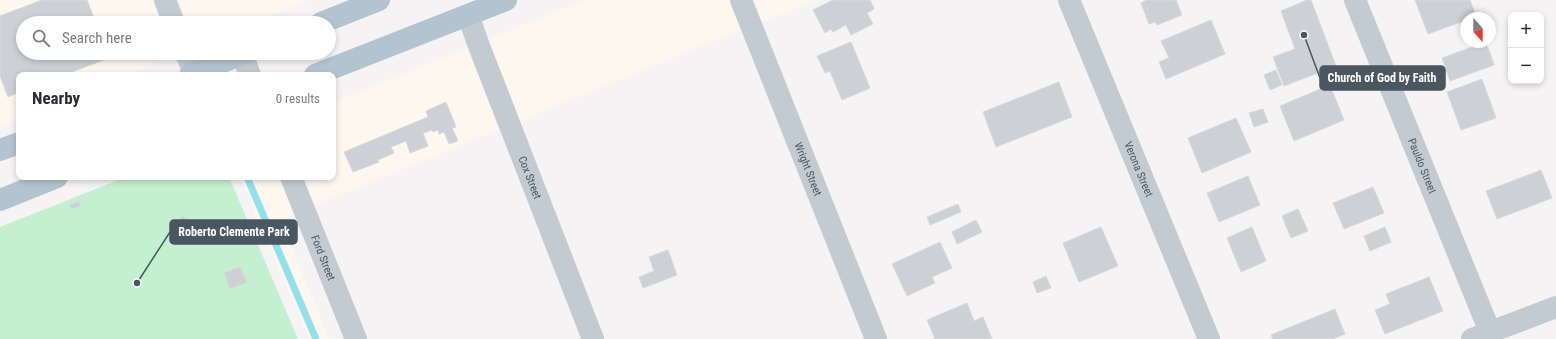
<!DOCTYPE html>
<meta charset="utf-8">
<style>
:root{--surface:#fff;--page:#f7f7f7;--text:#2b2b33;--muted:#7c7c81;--line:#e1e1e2}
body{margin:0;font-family:"Roboto Condensed",sans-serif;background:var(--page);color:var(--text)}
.controls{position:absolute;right:12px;top:12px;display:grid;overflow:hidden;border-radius:8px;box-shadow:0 2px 6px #0003}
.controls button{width:36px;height:36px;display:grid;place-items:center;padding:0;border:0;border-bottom:1px solid var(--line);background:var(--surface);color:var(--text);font:20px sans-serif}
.compass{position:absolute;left:1460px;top:12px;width:36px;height:36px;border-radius:50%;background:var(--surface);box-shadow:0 2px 6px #0003;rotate:159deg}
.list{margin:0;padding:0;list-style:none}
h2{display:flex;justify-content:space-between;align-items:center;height:52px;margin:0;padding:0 16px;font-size:17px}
h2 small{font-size:13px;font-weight:400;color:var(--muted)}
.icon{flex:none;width:22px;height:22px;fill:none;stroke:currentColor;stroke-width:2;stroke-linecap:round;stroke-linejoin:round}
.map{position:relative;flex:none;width:1556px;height:339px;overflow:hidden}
.search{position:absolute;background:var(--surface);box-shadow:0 2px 6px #0003;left:16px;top:16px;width:320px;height:44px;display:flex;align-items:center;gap:10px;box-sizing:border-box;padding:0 14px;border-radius:22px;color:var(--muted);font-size:15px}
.panel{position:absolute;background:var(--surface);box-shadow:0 2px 6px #0003;left:16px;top:72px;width:320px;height:108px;border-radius:8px}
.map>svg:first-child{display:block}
</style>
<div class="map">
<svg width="1556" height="339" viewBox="0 0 1556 339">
<rect width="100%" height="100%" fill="#f5f3f3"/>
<path fill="#fdf7ee" d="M0,0h152l9,23h-138v30h150l1,2 -49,20h-106v43l-19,8z
M177,0h133l-57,23h-66z
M585,0h234l-83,32 -456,188 49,119h-20l-69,-162h93v-75z"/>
<path fill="#c3f0d1" d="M126,177h103l69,162h-298v-112z"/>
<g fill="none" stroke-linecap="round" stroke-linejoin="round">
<path stroke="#91e0ec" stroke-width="7" d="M247,177l69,162"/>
</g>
<path fill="#cdd0d4" stroke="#d7d9dd" d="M42,0h45l9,23h-73v30h84l2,5 -45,17h-45v17l-11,5 -8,-21v-60z
M833,0h37l4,9 -7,4 6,11 -22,11 -5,-10 -13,7 -2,-3 -6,4 -12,-23z
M1147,0h29l6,15 -25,10 -2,-3 -6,2 -8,-21z
M1307,0h4l25,66 -52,20 -11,-29 22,-8 -14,-38z
M1415,0h55l6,16 -10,2v2l-38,14z
M1211,20l14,34 -59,25 -7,-17 10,-4 -8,-17z
M851,42l19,46 -28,12 -12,-29 -5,2 -8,-17z
M1486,42l8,23 -44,16 -8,-23z
M1276,70l6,15 -12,5 -6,-15z
M1482,79l14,39 -35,12 -14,-38z
M1059,82l13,35 -76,30 -13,-35z
M1330,85l14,35 -50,21 -14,-35z
M446,102l10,25 -4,1 6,13 -9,3 -5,-12 -5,2 -1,-4 -5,2 -1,-2 -9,3 5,13 -18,7 -4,-12 -15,6 3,6 -16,7 1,2 -26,10 -9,-20 84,-35 -2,-6z
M1263,109l5,13 -14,5 -5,-14z
M1236,118l15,34 -49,21 -14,-35z
M1541,170l11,28 -55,21 -11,-28z
M1248,176l12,29 -41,17 -12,-29z
M1373,187l11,26 -40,16 -11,-26z
M79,201l1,5 -9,3 -1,-4z
M958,204l3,8 -31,13 -3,-8z
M1298,209l10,22 -17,7 -9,-22z
M182,216l15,8 -7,15 -16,-8z
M976,220l6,12 -25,12 -5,-12z
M1101,227l17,39 -39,16 -16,-39z
M1252,227l14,34 -25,11 -14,-34z
M1385,227l6,15 -21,9 -6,-15z
M940,242l12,26 -20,9 3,6 -28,13 -15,-32z
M668,250l9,25 -34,13 -4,-11 15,-6 -5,-14z
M240,267l7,15 -17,7 -6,-16z
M1046,276l5,12 -14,5 -4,-11z
M1429,277l14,34 -58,23 -10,-24 15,-6 -4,-10z
M967,303l7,18 9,-4 9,22h-57l-8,-19z
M1335,309l10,25 -12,5h-60l-2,-4z"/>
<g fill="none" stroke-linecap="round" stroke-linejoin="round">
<g stroke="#c1cbd1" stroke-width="22">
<path id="s1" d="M741,0l135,339"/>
<path id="s2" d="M1069,0l140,339"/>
<path id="s3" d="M1355,0l135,332"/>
<path id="s4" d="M468,15l11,31 114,293"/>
<path d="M242,54l8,21"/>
<path id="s5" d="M291,177l65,162"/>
<path d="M1472,339l84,-32"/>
</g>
<path stroke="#c1cbd1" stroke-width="22" d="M165,0l9,23
M186,53l9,22"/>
<path stroke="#b3c4d0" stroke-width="22" d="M321,23l58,-23
M190,75l55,-22
M315,75l191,-75
M0,150l19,-7
M0,200l57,-23"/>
</g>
<g text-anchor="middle" stroke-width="3.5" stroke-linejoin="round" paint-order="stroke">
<g font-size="11" fill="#4a5760" stroke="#fff">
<text dy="4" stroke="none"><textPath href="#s3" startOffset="179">Pauldo Street</textPath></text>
<text dy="4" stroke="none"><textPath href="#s1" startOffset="182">Wright Street</textPath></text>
<text dy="4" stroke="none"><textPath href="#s2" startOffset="183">Verona Street</textPath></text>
<text dy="4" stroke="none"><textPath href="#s4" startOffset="174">Cox Street</textPath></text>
<text dy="4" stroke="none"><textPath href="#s5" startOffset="87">Ford Street</textPath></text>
</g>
</g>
<path fill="none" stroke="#4a5760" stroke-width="1.5" d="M1304 35L1320 78M137 283L170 232"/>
<g fill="#4a5760" stroke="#fff" stroke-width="1.5">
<circle cx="1304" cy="35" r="4"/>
<circle cx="137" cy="283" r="4"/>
</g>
<g fill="#4a5760" stroke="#4a5760" stroke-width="1.5">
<rect x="1320" y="66" width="125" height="24" rx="4"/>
<rect x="170" y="220" width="127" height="24" rx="4"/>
</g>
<g font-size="12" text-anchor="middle" font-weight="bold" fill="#fff">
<text x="1382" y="82">Church of God by Faith</text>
<text x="234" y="236">Roberto Clemente Park</text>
</g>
</svg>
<div class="controls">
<button>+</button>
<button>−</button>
</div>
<svg class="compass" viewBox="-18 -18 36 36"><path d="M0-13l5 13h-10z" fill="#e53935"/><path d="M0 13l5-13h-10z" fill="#7c7c81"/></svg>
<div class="search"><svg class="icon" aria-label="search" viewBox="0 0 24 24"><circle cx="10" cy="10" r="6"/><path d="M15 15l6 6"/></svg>Search here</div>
<section class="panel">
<h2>Nearby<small>0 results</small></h2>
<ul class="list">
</ul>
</section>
</div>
